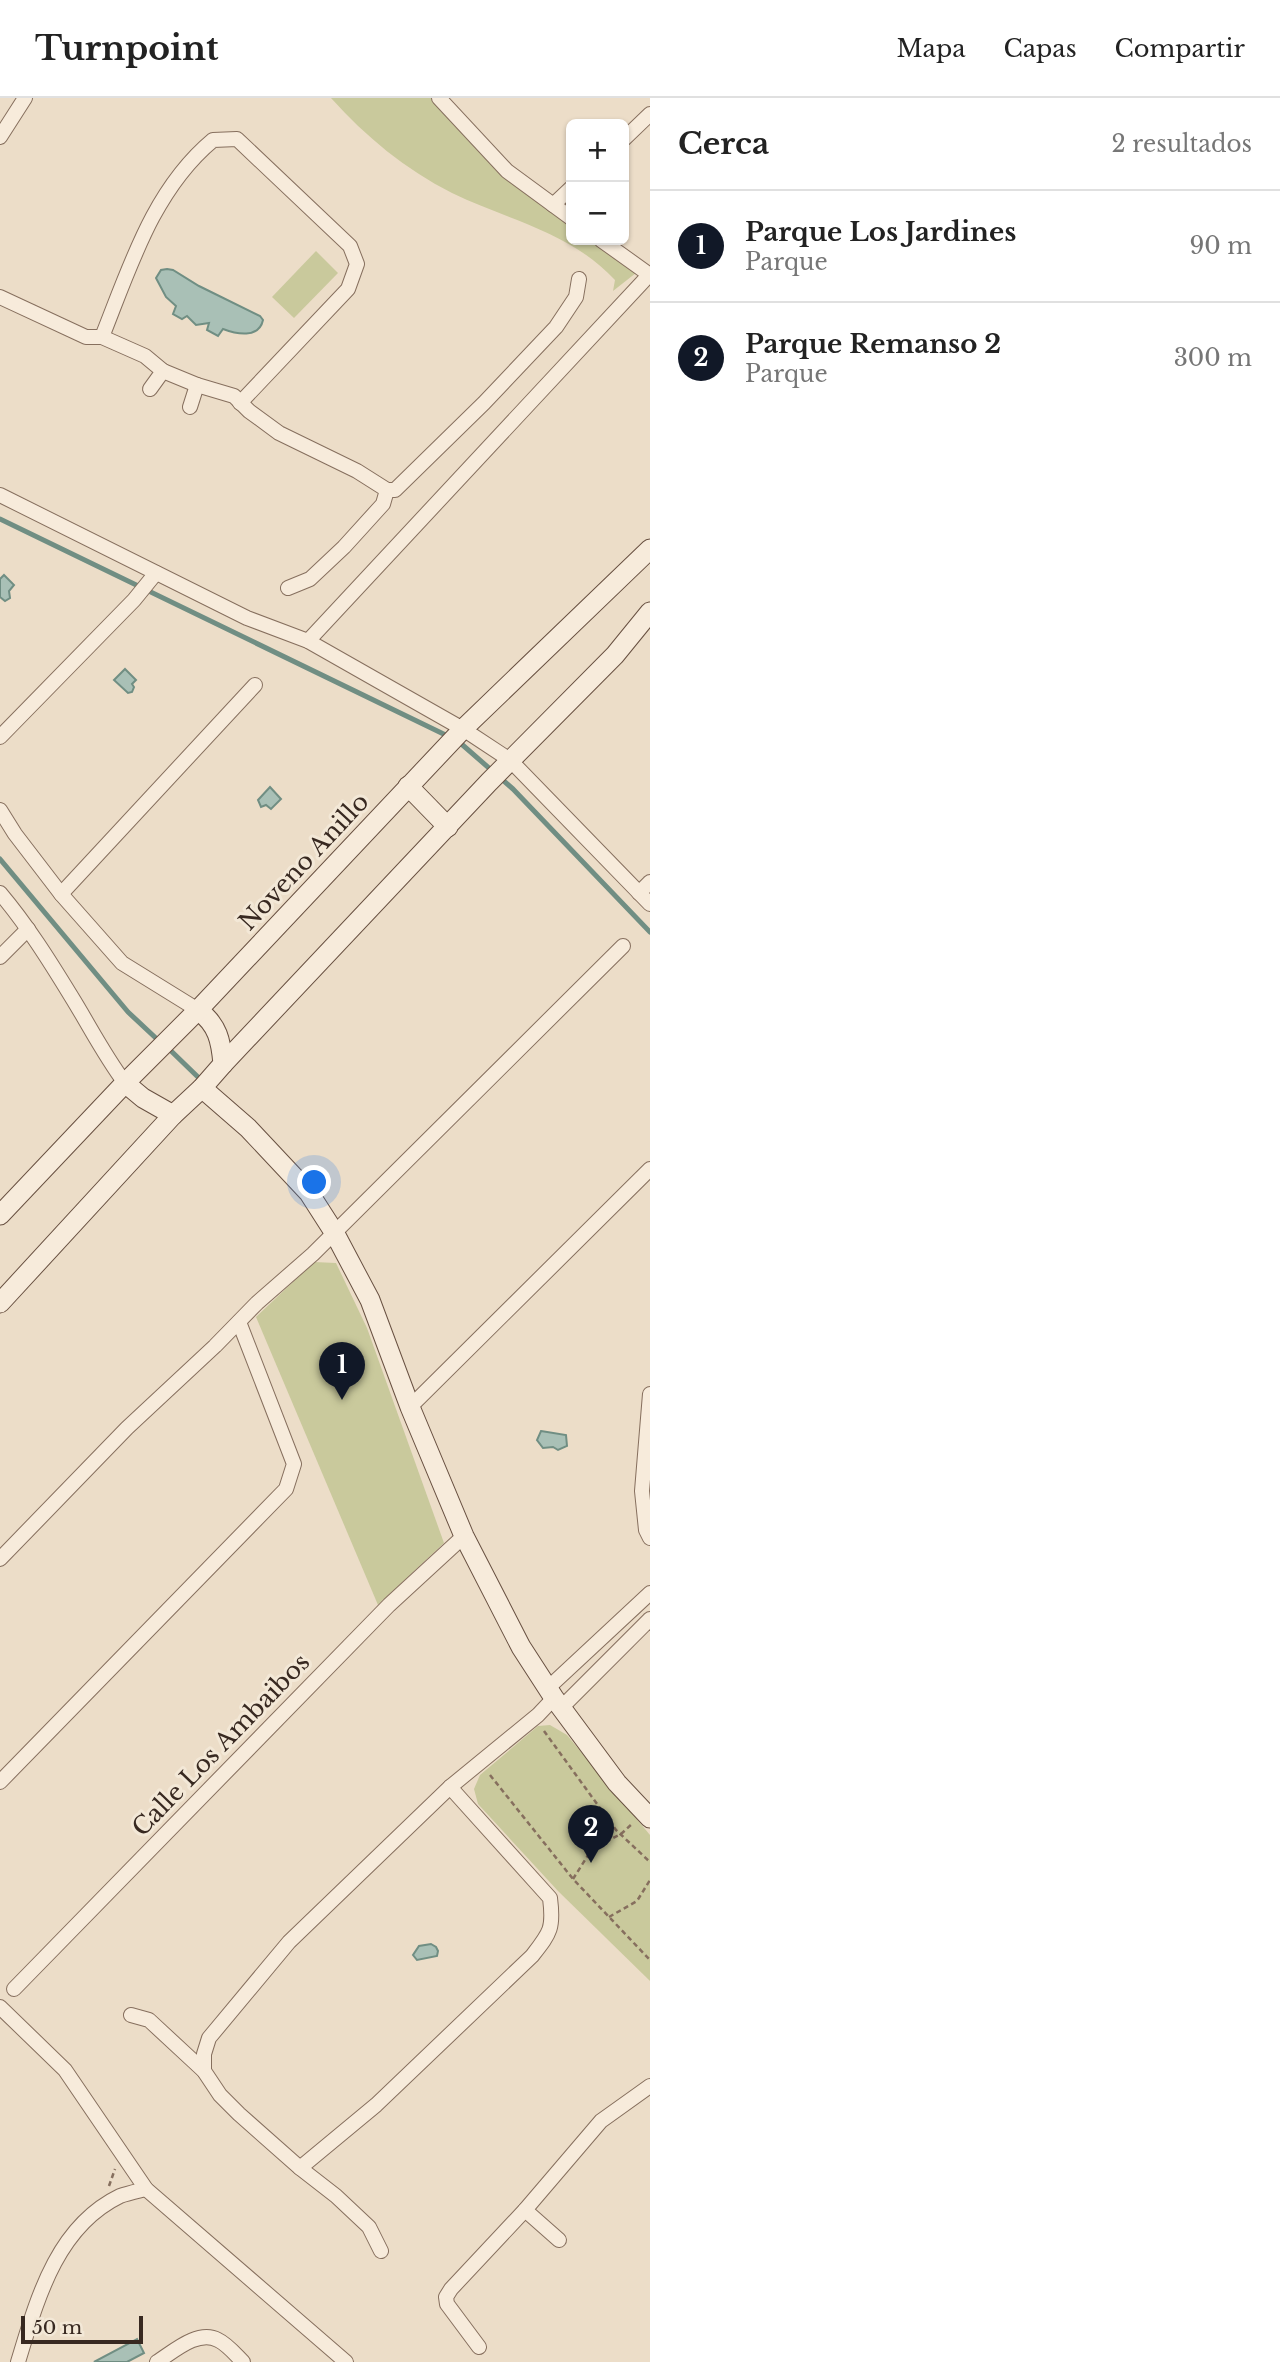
<!DOCTYPE html>
<html lang="es">
<head>
<meta charset="utf-8">
<style>
  body { margin:0; font-family:"Libre Baskerville",serif; background:#f6f6f6; color:#222 }
  .controls { position:absolute; right:21px; top:21px; display:grid; overflow:hidden; border-radius:10px; box-shadow:0 2px 5px #0004 }
  .controls button { width:63px; height:63px; display:grid; place-items:center; padding:0; border:0; border-bottom:2px solid #e0e0e0; background:#fff; color:#222; font:35px sans-serif }
  .scale { position:absolute; left:21px; bottom:18px; width:122px; box-sizing:border-box; padding-left:7px; border:4px solid #382921; border-top:0; font-size:19px; line-height:24px; white-space:nowrap; color:#382921; -webkit-text-stroke:5px #f3e8d7; paint-order:stroke }
  .you { position:absolute; left:315px; top:1085px; width:24px; height:24px; margin:-18px; border:5px solid #fff; border-radius:50%; background:#1a73e8; box-shadow:0 0 0 10px #1a73e833 }
  .badge { display:grid; place-items:center; width:46px; height:46px; border-radius:50%; background:#111827; color:#fff; font-size:23px; font-weight:700 }
  .pin { position:absolute; translate:-50% -58px; filter:drop-shadow(0 2px 4px #0008) }
  .pin::after { content:''; position:absolute; top:37px; width:24px; height:21px; background:inherit; clip-path:polygon(0 0,100% 0,50% 100%) }
  .list { margin:0; padding:0; list-style:none }
  h2 { display:flex; justify-content:space-between; align-items:center; height:91px; margin:0; padding:0 28px; font-size:30px }
  h2 small { font-size:23px; font-weight:400; color:#767676 }
  .list li { display:grid; grid-template-columns:46px 1fr auto; gap:21px; align-items:center; box-sizing:border-box; height:112px; padding:0 28px; border-top:2px solid #e0e0e0 }
  .list b { display:block; font-size:26px; white-space:nowrap }
  .list p { margin:0; font-size:23px; white-space:nowrap; color:#767676 }
  .list em { font-size:23px; font-style:normal; color:#767676 }
  .map { position:relative; flex:none; width:650px; height:2264px; overflow:hidden }
  header { display:flex; align-items:center; gap:42px; box-sizing:border-box; height:98px; padding:0 35px; background:#fff; border-bottom:2px solid #e0e0e0 }
  header strong { font-size:33px }
  nav { display:flex; gap:38px; margin-inline-start:auto; font-size:24px }
  main { display:flex }
  aside { flex:1; background:#fff }
  .map>svg:first-child { display:block }
</style>
</head>
<body>
<header>
<strong>Turnpoint</strong>
<nav><a>Mapa</a><a>Capas</a><a>Compartir</a></nav>
</header>
<main>
<div class="map">
<svg width="650" height="2264" viewBox="0 0 650 2264">
  <rect width="100%" height="100%" fill="#ecddc8"/>
  <g fill="#c9c99c">
    <path d="M331,0H439L507,73L571,120V142H601L641,171L613,193L615,182C569,133 510,123 452,95C405,71 366,39 331,0Z"/>
    <path d="M316,153L338,175L294,220L272,199Z"/>
    <path d="M314,1164L336,1165L367,1230L444,1445L378,1507L256,1219Z"/>
    <path d="M550,1627L567,1637L650,1737V1883L558,1793L478,1706L474,1691L480,1677L538,1628Z"/>
  </g>
  <g fill="#a9c0b6" stroke="#708e83" stroke-width="2">
    <path d="M167,171L173,172L199,188L260,218L263,222C259,241 236,236 223,231L218,238L207,232L209,225L196,227L187,218L182,221L173,216L176,208L166,199L156,180L161,172Z"/>
    <path d="M4,477L14,487L9,493L10,500L5,503L0,499V481Z"/>
    <path d="M125,571L136,582L132,586L134,589L132,594L128,595L114,582Z"/>
    <path d="M270,689L281,701L271,711L266,707L261,709L258,702Z"/>
    <path d="M541,1333L566,1337L567,1348L558,1352L553,1349L543,1350L537,1342Z"/>
    <path d="M431,1846L436,1849L438,1853L437,1858L417,1862L413,1857L419,1848Z"/>
    <path d="M137,2241L144,2255L127,2264H94Z"/>
  </g>
  <g fill="none" stroke-linecap="round" stroke-linejoin="round">
    <g stroke="#708e83" stroke-width="5">
      <path d="M0,421L458,643L513,691L650,834"/>
      <path d="M0,761L128,914L159,943"/>
      <path d="M167,949L200,981"/>
    </g>
    <g stroke="#866f5e" stroke-width="16">
      <g id="street">
        <path d="M439,0L507,73L571,120"/>
        <path d="M0,39L25,0"/>
        <path d="M624,41L650,16"/>
        <path d="M553,107L571,90"/>
        <path d="M601,142L650,177"/>
        <path d="M0,199L86,239H102C130,169 153,92 213,42L237,41L350,148L357,166L348,191L240,305"/>
        <path d="M102,239L145,258L163,273L150,291"/>
        <path d="M163,273L197,287"/>
        <path d="M190,309L197,287L234,298L249,313L279,335L357,373L387,392L383,406L344,449L310,481L288,490"/>
        <path d="M387,392H395L484,305L556,229L576,199L579,181"/>
        <path d="M0,397L247,520L308,543L463,631L510,662L650,806"/>
        <path d="M308,543L650,176"/>
        <path d="M0,639L134,502L156,475"/>
        <path d="M0,712L15,736L61,796L122,865L198,912"/>
        <path d="M0,795C27,827 49,862 71,898C89,927 104,957 125,985"/>
        <path d="M639,795L650,784"/>
        <path d="M61,796L255,587"/>
        <path d="M0,859L28,831"/>
        <path d="M650,1296L642,1393L646,1432L650,1440"/>
        <path d="M410,1309L650,1071"/>
        <path d="M0,1461L127,1330L215,1248L257,1205L313,1156L623,848"/>
        <path d="M548,1590L650,1495"/>
        <path d="M562,1609L650,1521"/>
        <path d="M0,1684L286,1391L294,1366L239,1224"/>
        <path d="M14,1891L389,1507L464,1438"/>
        <path d="M0,1909L65,1972L146,2091L346,2264"/>
        <path d="M131,1917L149,1922L204,1973L220,1997L239,2016L300,2070L336,2098L369,2129L381,2153"/>
        <path d="M204,1973V1956L209,1940L289,1844L450,1689L538,1617L554,1600"/>
        <path d="M300,2070L376,2007L532,1858C550,1835 554,1831 550,1800L450,1689"/>
        <path d="M525,2112L559,2142"/>
        <path d="M479,2249L447,2206L446,2199L451,2191L525,2112L601,2023L650,1988"/>
        <path d="M18,2264C37,2202 56,2129 120,2098C128,2095 138,2093 146,2091"/>
        <path d="M157,2264C173,2254 198,2231 218,2242C227,2246 236,2257 243,2264"/>
      </g>
    </g>
    <g stroke="#685041" stroke-width="21">
      <g id="secondary">
        <path d="M408,688L448,729"/>
        <path d="M223,966L489,684L615,557L650,514"/>
        <path d="M125,985L143,1000L173,1017L202,990L223,966C221,943 218,927 198,912"/>
        <path d="M202,990L248,1030L309,1095L334,1134L370,1202L410,1309L464,1438L521,1549L554,1600L617,1685L650,1720"/>
        <path d="M0,1117L125,985L198,912L463,631L650,451"/>
        <path d="M0,1205L173,1017"/>
      </g>
    </g>
    <g stroke="#866f5e" stroke-width="2.5" stroke-dasharray="5 3.5" stroke-linecap="butt">
      <path d="M544,1633L616,1732L650,1764"/>
      <path d="M490,1677L573,1781L650,1862"/>
      <path d="M573,1781L592,1751L621,1736L633,1725"/>
      <path d="M609,1819L637,1803L650,1782"/>
      <path d="M109,2088L115,2071"/>
    </g>
    <use href="#street" stroke="#f7ebdb" stroke-width="14"/>
    <use href="#secondary" stroke="#f7ebdb" stroke-width="19"/>
  </g>
  <g text-anchor="middle" stroke-width="6" stroke-linejoin="round" paint-order="stroke">
    <g font-size="24" fill="#382921" stroke="#f3e8d7">
      <text transform="translate(304 764) rotate(-47)" y="8">Noveno Anillo</text>
      <text transform="translate(221 1647) rotate(-46)" y="8">Calle Los Ambaibos</text>
    </g>
  </g>
</svg>
<div class="controls">
<button>+</button>
<button>−</button>
</div>
<div class="scale">50 m</div>
<div class="you"></div>
<div class="pin badge" style="left:342px;top:1302px">1</div>
<div class="pin badge" style="left:591px;top:1765px">2</div>
</div>
<aside>
<h2>Cerca<small>2 resultados</small></h2>
<ul class="list">
<li><span class="badge">1</span><div><b>Parque Los Jardines</b><p>Parque</p></div><em>90 m</em></li>
<li><span class="badge">2</span><div><b>Parque Remanso 2</b><p>Parque</p></div><em>300 m</em></li>
</ul>
</aside>
</main>
</body>
</html>
